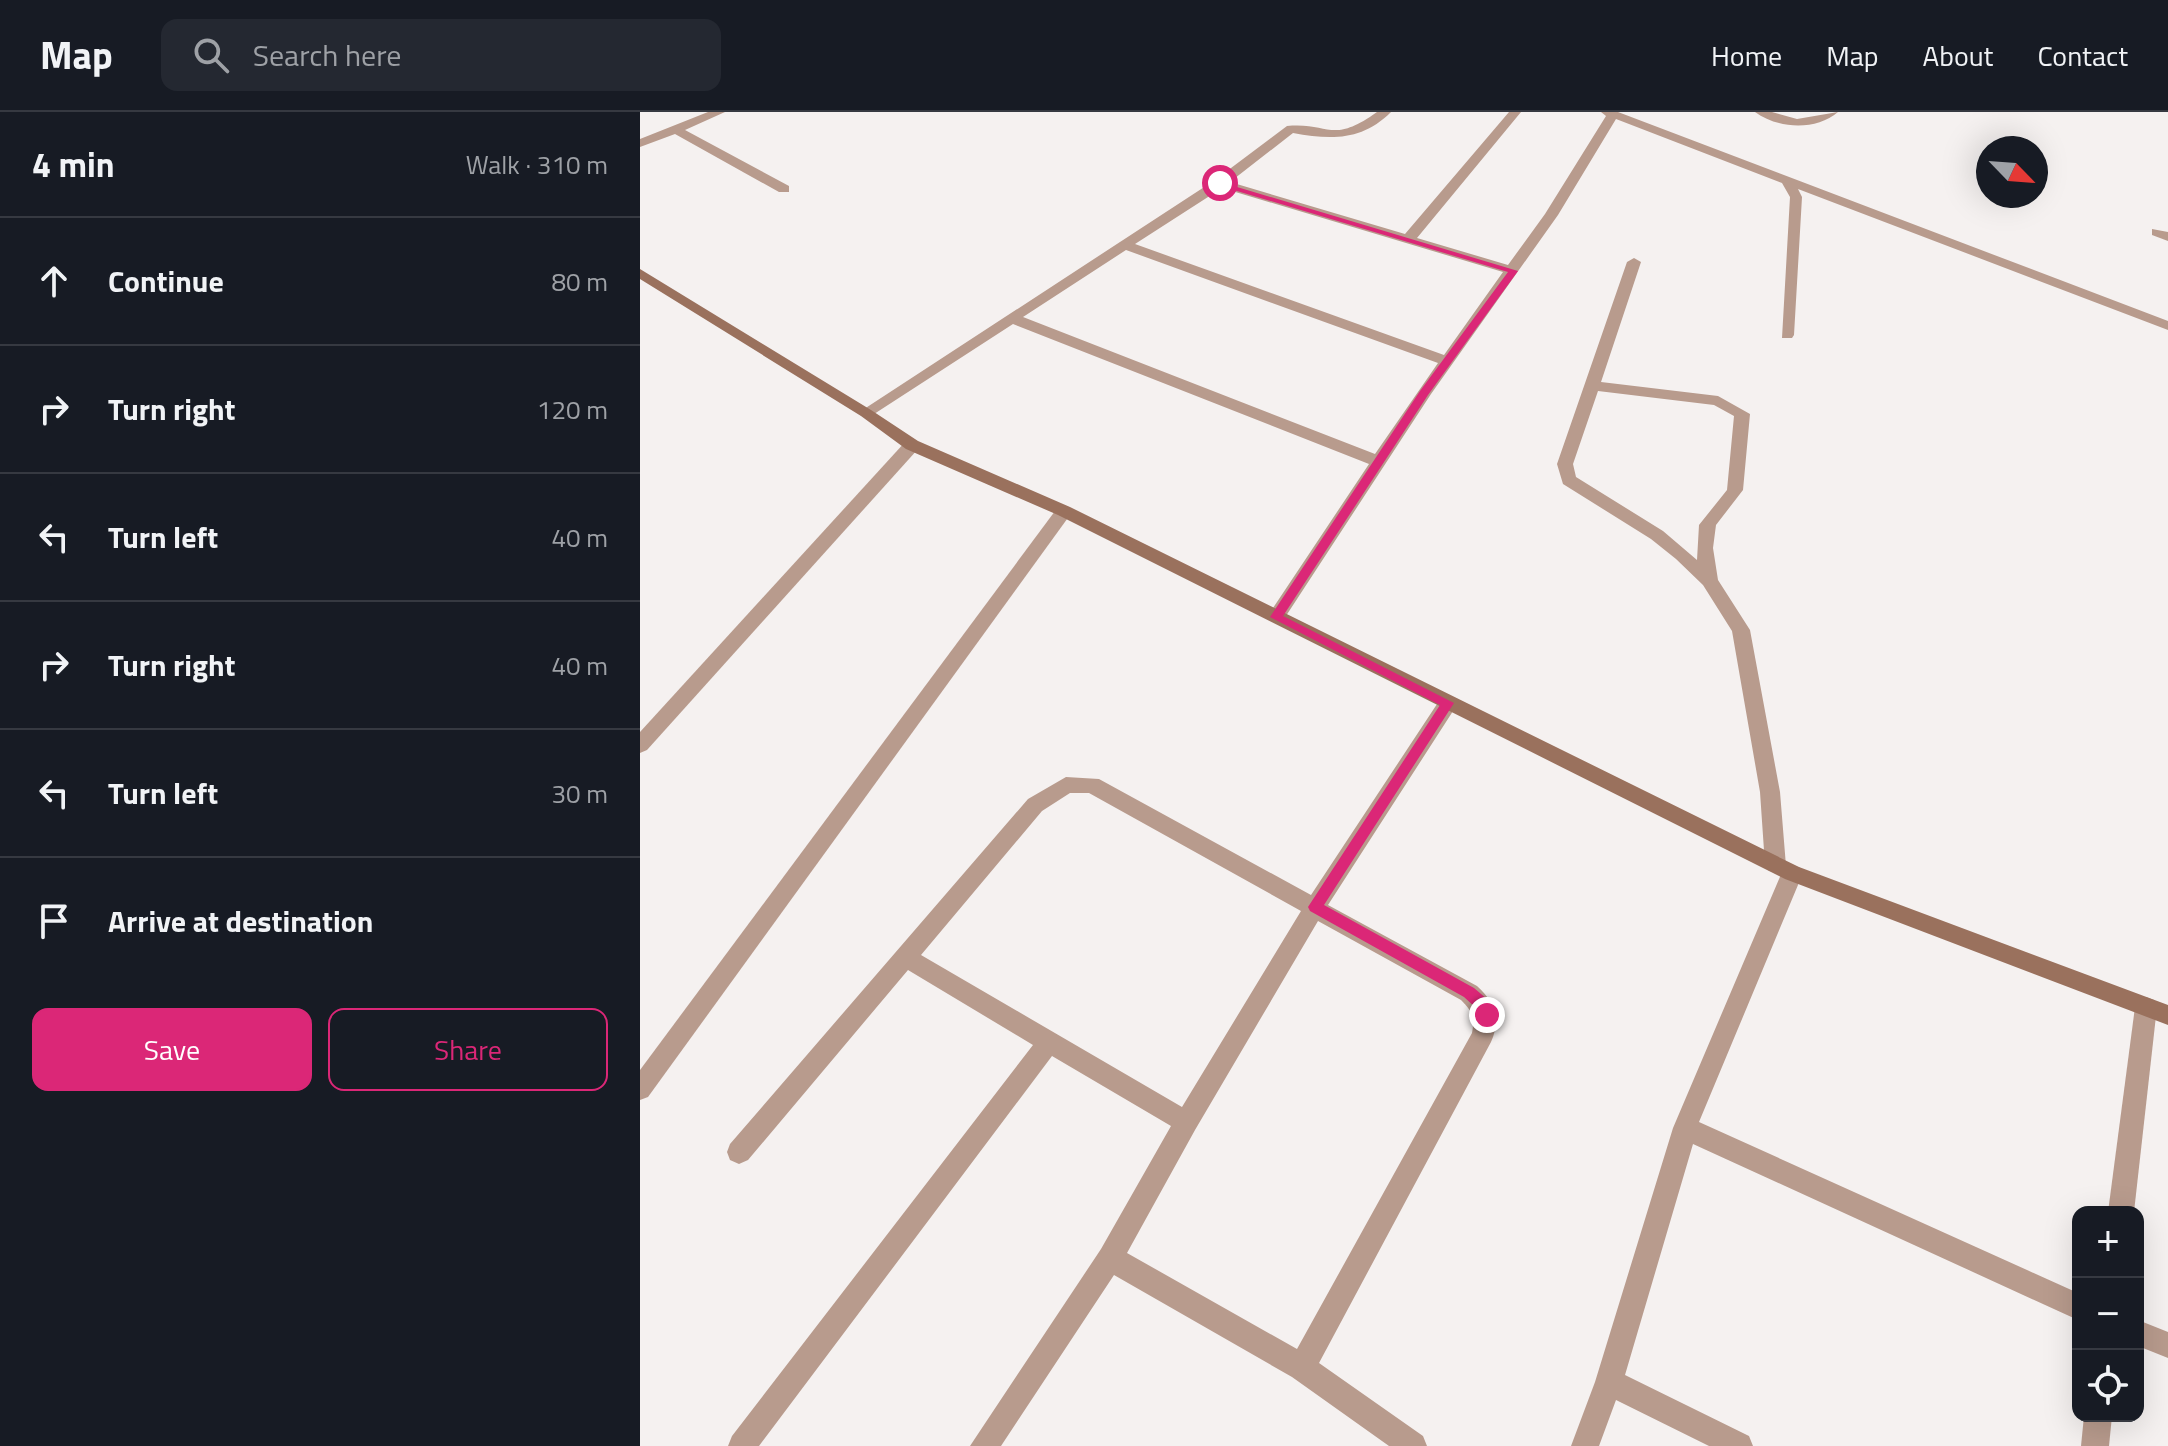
<!DOCTYPE html>
<html lang="en">
<head>
<meta charset="utf-8">
<style>
  body { margin:0; font-family:"Titillium Web",sans-serif; background:#242831; color:#f1f3f6 }
  .controls { position:absolute; right:24px; bottom:24px; display:grid; overflow:hidden; border-radius:16px; box-shadow:0 8px 32px #0002 }
  .controls button { width:72px; height:72px; display:grid; place-items:center; padding:0; border:0; border-bottom:2px solid #363941; background:#171b24; color:#f1f3f6; font:40px sans-serif }
  .compass { position:absolute; left:1336px; top:24px; width:72px; height:72px; border-radius:50%; background:#171b24; box-shadow:0 8px 32px #0002; rotate:115deg }
  .stop { position:absolute; width:24px; height:24px; margin:-18px; border:6px solid #db2777; border-radius:50%; background:#fff }
  .stop.end { background:#db2777; border-color:#fff; box-shadow:0 2px 8px #0008 }
  .list { margin:0; padding:0; list-style:none }
  h2 { display:flex; justify-content:space-between; align-items:center; height:104px; margin:0; padding:0 32px; font-size:34px }
  h2 small { font-size:26px; font-weight:400; color:#9ea1a6 }
  .list li { display:grid; grid-template-columns:52px 1fr auto; gap:24px; align-items:center; box-sizing:border-box; height:128px; padding:0 32px; border-top:2px solid #363941 }
  .list b { display:block; font-size:30px; white-space:nowrap }
  .list em { font-size:26px; font-style:normal; color:#9ea1a6 }
  .actions { display:flex; gap:16px; padding:24px 32px }
  .actions a { flex:1; padding:18px 0; border:2px solid #db2777; border-radius:16px; text-align:center; font-size:28px; color:#db2777 }
  .actions .main { background:#db2777; color:#fff }
  .icon { flex:none; width:44px; height:44px; fill:none; stroke:currentColor; stroke-width:2; stroke-linecap:round; stroke-linejoin:round }
  .map { position:relative; flex:none; width:1528px; height:1334px; overflow:hidden }
  header { display:flex; align-items:center; gap:48px; box-sizing:border-box; height:112px; padding:0 40px; background:#171b24; border-bottom:2px solid #363941 }
  header strong { font-size:38px }
  nav { display:flex; gap:44px; margin-inline-start:auto; font-size:28px }
  .search { width:560px; height:72px; background:#242831; display:flex; align-items:center; gap:20px; box-sizing:border-box; padding:0 28px; border-radius:16px; color:#9ea1a6; font-size:30px }
  main { display:flex }
  aside { flex:1; background:#171b24 }
  .map>svg:first-child { display:block }
</style>
</head>
<body>
<header>
<strong>Map</strong>
<div class="search"><svg class="icon" aria-label="search" viewBox="0 0 24 24"><circle cx="10" cy="10" r="6"/><path d="M15 15l6 6"/></svg>Search here</div>
<nav><a>Home</a><a>Map</a><a>About</a><a>Contact</a></nav>
</header>
<main>
<aside>
<h2>4 min<small>Walk · 310 m</small></h2>
<ul class="list">
<li><svg class="icon" aria-label="ahead" viewBox="0 0 24 24"><path d="M12 20V5M6 11l6-6 6 6"/></svg><div><b>Continue</b></div><em>80 m</em></li>
<li><svg class="icon" aria-label="right" viewBox="0 0 24 24"><path d="M7 20v-9h11M14 6l5 5-5 5"/></svg><div><b>Turn right</b></div><em>120 m</em></li>
<li><svg class="icon" aria-label="left" viewBox="0 0 24 24"><path d="M17 20v-9H6M10 6l-5 5 5 5"/></svg><div><b>Turn left</b></div><em>40 m</em></li>
<li><svg class="icon" aria-label="right" viewBox="0 0 24 24"><path d="M7 20v-9h11M14 6l5 5-5 5"/></svg><div><b>Turn right</b></div><em>40 m</em></li>
<li><svg class="icon" aria-label="left" viewBox="0 0 24 24"><path d="M17 20v-9H6M10 6l-5 5 5 5"/></svg><div><b>Turn left</b></div><em>30 m</em></li>
<li><svg class="icon" aria-label="arrive" viewBox="0 0 24 24"><path d="M6 21V4h12l-3 4 3 4H6"/></svg><div><b>Arrive at destination</b></div></li>
</ul>
<div class="actions"><a class="main">Save</a><a>Share</a></div>
</aside>
<div class="map">
<svg width="1528" height="1334" viewBox="0 0 1528 1334">
  <rect width="100%" height="100%" fill="#f5f1f0"/>
  <g fill="none" stroke-linecap="round" stroke-linejoin="round">
    <g fill="#b89b8d" fill-rule="evenodd">
      <path d="M68,0H85L45,18L149,74V80H139L35,22L0,35V27Z"/>
      <path d="M737,0H751C722,29 691,28 653,21L590,70L765,122L869,0H881L777,126L868,153L905,102L966,4L961,0H978L1528,209V218L1158,77L1162,85L1154,223L1152,226H1142L1150,85L1142,71L976,7L918,103L791,282L642,510L636,511L627,505L729,352L373,212L231,304L226,306L218,301L575,68L647,14C690,10 691,33 737,0ZM582,76L863,160L804,243L495,132ZM486,138L798,251L735,342L383,205Z"/>
      <path d="M1115,0H1132L1157,7L1198,0C1176,19 1138,17 1115,0Z"/>
      <path d="M1512,117L1528,120V129L1512,123Z"/>
      <path d="M994,146L1001,150L961,270L1078,284L1110,302L1103,378L1076,413L1073,436L1078,468L1110,518L1140,680L1146,754L1159,755L1163,761L1059,1010L1438,1181V1208L1053,1032L985,1263L1109,1324L1113,1334H1069L976,1288L959,1334H931L955,1270L1033,1016L1142,760L1129,759L1125,753L1120,680L1092,519L1063,473L1036,447L1011,427L923,372L917,352L987,150ZM958,279L1074,293L1094,304L1087,378L1059,413L1057,448L1023,419L936,365L933,352Z"/>
      <path d="M272,328L280,333L278,337L7,638L0,641V620L266,329Z"/>
      <path d="M424,393L432,399L430,403L8,985L0,988V958L418,395Z"/>
      <path d="M808,584L818,591L815,596L688,793L837,874C855,890 861,908 851,930L679,1251L783,1324L787,1334H749L652,1265L474,1163L361,1334H330L461,1137L531,1014L412,944L119,1334H88L92,1324L393,933L268,858L108,1048L99,1052L90,1048L87,1040L90,1032L388,687L426,665L459,667L671,783L801,586ZM430,681H449L661,799L542,995L281,843L402,699ZM678,809L821,888C832,899 835,905 832,921L657,1237L487,1141L555,1018Z"/>
      <path d="M1506,885L1514,888L1517,895L1494,1100H1468L1495,895L1498,888Z"/>
      <path d="M1498,1208L1528,1220V1246L1498,1234Z"/>
      <path d="M1444,1304H1472L1469,1334H1441Z"/>
    </g>
    <path fill="#9a715d" fill-rule="evenodd" d="M0,157L231,298L278,329L430,395L1159,755L1528,893V913L1145,767L418,403L266,337L221,304L0,167Z"/>
  </g>
  <path fill="#db2777" d="M577,69L878,159L788,283L643,504L814,591L684,793L834,876L847,887L855,903L847,910L842,908L836,896L824,885L670,799L668,795L800,593L630,505L780,279L868,160L577,73Z"/>
</svg>
<div class="controls">
<button>+</button>
<button>−</button>
<button><svg class="icon" aria-label="locate" viewBox="0 0 24 24"><circle cx="12" cy="12" r="6"/><path d="M12 2v4M12 18v4M2 12h4M18 12h4"/></svg></button>
</div>
<svg class="compass" viewBox="-18 -18 36 36"><path d="M0-13l5 13h-10z" fill="#e53935"/><path d="M0 13l5-13h-10z" fill="#9ea1a6"/></svg>
<div class="stop" style="left:580px;top:71px"></div>
<div class="stop end" style="left:847px;top:903px"></div>
</div>
</main>
</body>
</html>
